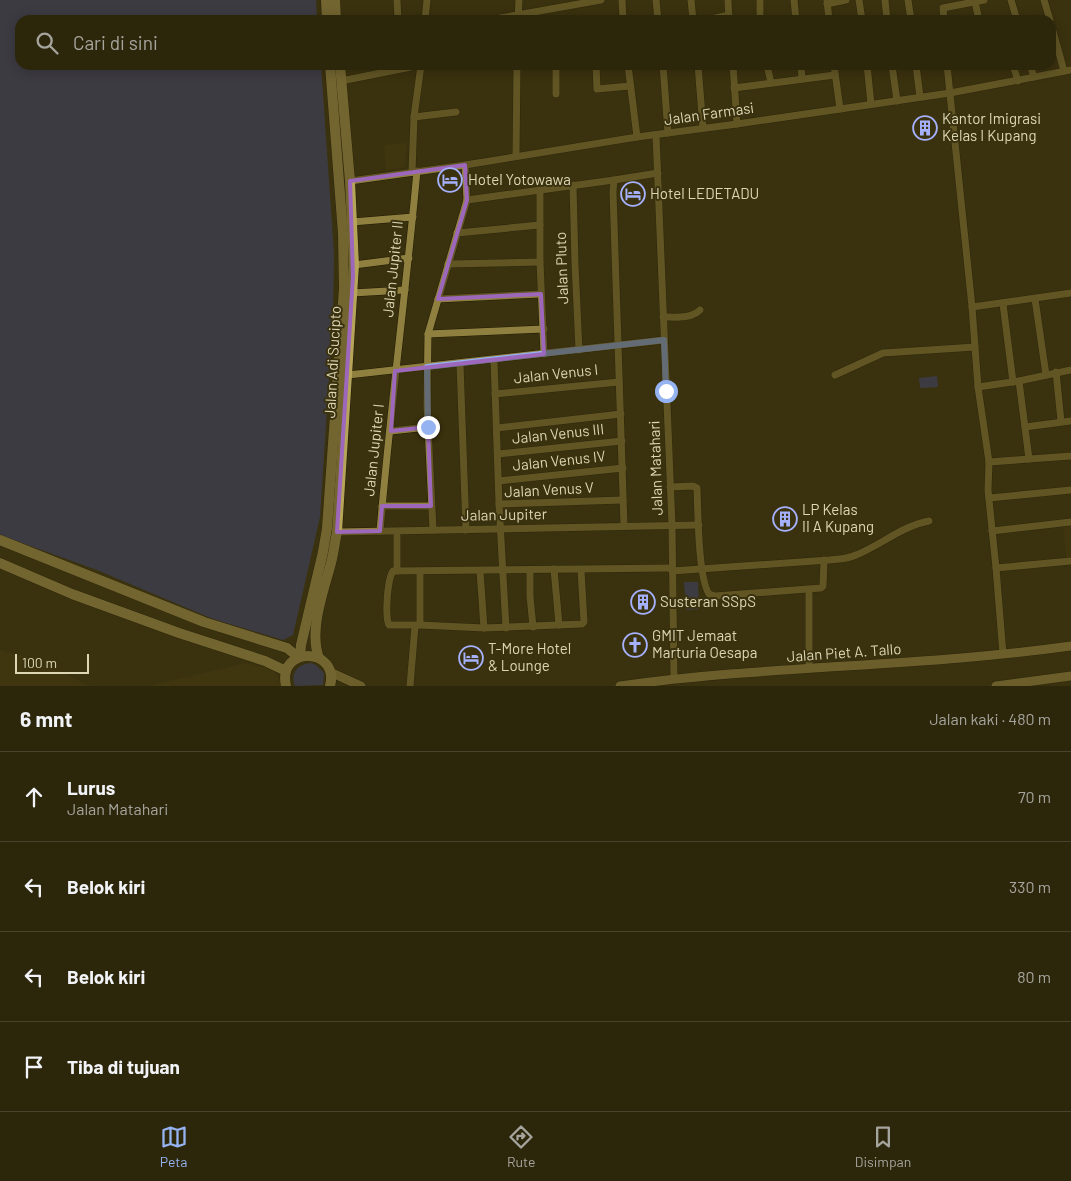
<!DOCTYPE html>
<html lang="id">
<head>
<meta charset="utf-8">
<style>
  body { margin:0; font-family:Barlow,sans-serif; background:#383219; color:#f1f3f6 }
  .scale { position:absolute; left:15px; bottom:12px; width:74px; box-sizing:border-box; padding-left:5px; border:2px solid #ddd6b5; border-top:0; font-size:14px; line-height:18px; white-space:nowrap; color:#ddd6b5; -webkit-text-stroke:4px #3a320f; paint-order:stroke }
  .stop { position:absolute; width:15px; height:15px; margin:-11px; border:4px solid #95b2f1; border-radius:50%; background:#fff }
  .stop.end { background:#95b2f1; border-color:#fff; box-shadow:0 1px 5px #0008 }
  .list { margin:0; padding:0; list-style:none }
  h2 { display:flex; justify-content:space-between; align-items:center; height:65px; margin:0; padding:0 20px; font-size:21px }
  h2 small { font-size:16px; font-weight:400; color:#a6a59d }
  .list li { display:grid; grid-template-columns:32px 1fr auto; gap:15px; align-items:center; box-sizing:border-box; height:90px; padding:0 20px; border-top:1px solid #48432c }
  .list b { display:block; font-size:19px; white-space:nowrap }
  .list p { margin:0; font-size:16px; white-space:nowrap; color:#a6a59d }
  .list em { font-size:16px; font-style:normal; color:#a6a59d }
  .icon { flex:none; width:28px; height:28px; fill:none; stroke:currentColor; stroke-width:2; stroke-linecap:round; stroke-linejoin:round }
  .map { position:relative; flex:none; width:1071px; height:686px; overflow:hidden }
  .search { position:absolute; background:#2c260b; box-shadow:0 2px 12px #0003; left:15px; right:15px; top:15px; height:55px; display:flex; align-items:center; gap:12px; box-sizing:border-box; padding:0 18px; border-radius:15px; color:#a6a59d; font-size:19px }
  .sheet { height:425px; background:#2c260b }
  nav { display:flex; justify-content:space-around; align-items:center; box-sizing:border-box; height:70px; border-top:1px solid #48432c; background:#2c260b; font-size:14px; color:#a6a59d }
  nav a { display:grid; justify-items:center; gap:2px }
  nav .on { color:#95b2f1 }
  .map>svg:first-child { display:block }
</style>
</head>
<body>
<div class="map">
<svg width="1071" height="686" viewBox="0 0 1071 686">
  <rect width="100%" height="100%" fill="#3a320f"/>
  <g fill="#453c13">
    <path d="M407,143L405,167L386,170L384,145Z"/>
    <path d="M1071,522V558H1066L1063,523Z"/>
    <path d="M0,650L44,662L85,684L94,686H0Z"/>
    <path d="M246,663L273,669L279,678L283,686H149Z"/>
  </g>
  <g fill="#404881">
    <path d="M0,0H316L317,20H20V65H321L334,254L333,316L320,517L293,635L283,640L213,619L97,570L0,535Z"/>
    <path d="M937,376L938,387L920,388L919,378Z"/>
    <path d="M684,582H698L699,609L686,610Z"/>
    <path d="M311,663L316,665L324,673L323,685L295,686C290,673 298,664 311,663Z"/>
  </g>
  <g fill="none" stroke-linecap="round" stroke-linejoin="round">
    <g stroke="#1e1a05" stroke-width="8">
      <g id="minor">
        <path d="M397,0L398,20"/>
        <path d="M622,0L623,20"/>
        <path d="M656,0L658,20"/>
        <path d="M691,0L693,20"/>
        <path d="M728,0L729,20"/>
        <path d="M760,0V20"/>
        <path d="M794,0L796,20"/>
        <path d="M827,0L829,20"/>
        <path d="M859,0L862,20"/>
        <path d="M885,0L887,20"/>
        <path d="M908,0L911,20"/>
        <path d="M1011,0L1017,20"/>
        <path d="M1044,0L1050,20"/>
        <path d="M975,2L979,20"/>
        <path d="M827,4L846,0"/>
        <path d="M425,20L427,0"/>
        <path d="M489,20L601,0"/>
        <path d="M518,20L519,0"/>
        <path d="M706,20L729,15"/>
        <path d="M944,20L943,8L984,0"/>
        <path d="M1051,24L1064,71"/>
        <path d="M596,65L597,89L630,86"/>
        <path d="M628,65L637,137"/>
        <path d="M663,65L668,133"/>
        <path d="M698,65L703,128"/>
        <path d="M733,65L737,124"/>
        <path d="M767,65L771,83"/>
        <path d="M801,65L802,79"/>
        <path d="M834,65L840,109"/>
        <path d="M867,65L871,104"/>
        <path d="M892,65L897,101"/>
        <path d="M916,65L920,97"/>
        <path d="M947,65L972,307L978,387L989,462L988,490L996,568L1003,654"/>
        <path d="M1013,65L1018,81"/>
        <path d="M1030,65L1034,77"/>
        <path d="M341,81L421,65"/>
        <path d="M734,88L835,75"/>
        <path d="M556,94V65"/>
        <path d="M414,117L456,112"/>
        <path d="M656,135L672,525L674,679"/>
        <path d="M516,156L517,65"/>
        <path d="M465,165L467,200"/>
        <path d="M412,172L414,117L421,65"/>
        <path d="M350,181L465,165L637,137L737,124L950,93L1071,70"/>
        <path d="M573,185L575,264L579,350"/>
        <path d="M540,190V262L544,354"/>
        <path d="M352,222L413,217"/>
        <path d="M457,233L540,225"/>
        <path d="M448,264L540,262"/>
        <path d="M354,265L409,258"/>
        <path d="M352,293L405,290"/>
        <path d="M438,299L541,294"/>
        <path d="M1035,299L1046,375"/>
        <path d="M1003,304L1013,382"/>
        <path d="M972,307L1071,293"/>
        <path d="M663,317C675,317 691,319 700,310"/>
        <path d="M428,334L544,329"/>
        <path d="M494,360L499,504"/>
        <path d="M460,364L466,530"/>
        <path d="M1056,372L1061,421"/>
        <path d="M348,375L664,340"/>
        <path d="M835,375L883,353L975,347"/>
        <path d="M1019,381L1029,459"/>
        <path d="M978,387L1019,381L1071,370"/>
        <path d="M495,394L619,382"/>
        <path d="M1025,427L1071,421"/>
        <path d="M497,428L621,414"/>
        <path d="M391,431L428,427"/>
        <path d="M498,454L622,441"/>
        <path d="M989,462L1071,456"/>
        <path d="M499,481L623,468"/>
        <path d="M670,487L693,486L697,488C698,511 698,577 709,594L715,596L821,588L823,586L824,560"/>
        <path d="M989,498L1071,490"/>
        <path d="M382,506H431"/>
        <path d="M624,526L613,192L614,180L658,173"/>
        <path d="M433,530L427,406L428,334L467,200L614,180"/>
        <path d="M380,531C390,411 406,291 417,171"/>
        <path d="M992,531L1071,522"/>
        <path d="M337,532L699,525"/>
        <path d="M397,536V571"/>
        <path d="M996,568L1071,561"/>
        <path d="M554,569L559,625"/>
        <path d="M530,570V596L533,627"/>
        <path d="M420,571V625H389C385,617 387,580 393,571L672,568"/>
        <path d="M480,571L484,628"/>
        <path d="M672,571L829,560C838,559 848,559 856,555C881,545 902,526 929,521"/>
        <path d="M420,625L484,628L582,624L584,622L581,570"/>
        <path d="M506,628L499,504L623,500"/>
        <path d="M809,669V590"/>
        <path d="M410,686L415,626"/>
      </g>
    </g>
    <g stroke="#1e1a05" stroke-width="10">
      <g id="major">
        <path d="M330,672L361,686"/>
        <path d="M620,686C769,665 921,667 1071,646"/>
        <path d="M996,686L1071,676"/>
      </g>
    </g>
    <g stroke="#1e1a05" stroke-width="11">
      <g id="highway">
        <path d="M326,0L327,20"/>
        <path d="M335,0L336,20"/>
        <path d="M0,540L204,622L287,648L298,657"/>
        <path d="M0,563L72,594L179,633L265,661L286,671"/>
        <path d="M300,657L301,645L323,552L327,528L344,288L343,233L330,65"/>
        <path d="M319,658C308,629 325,588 332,559C334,550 335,541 337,532L354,265L350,181L340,65"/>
        <path d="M286,686C277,645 340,647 330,686"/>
      </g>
    </g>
    <use href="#minor" stroke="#90803f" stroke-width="7"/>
    <use href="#major" stroke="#a7964f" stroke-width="9"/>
    <use href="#highway" stroke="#b6a459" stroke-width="10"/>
  </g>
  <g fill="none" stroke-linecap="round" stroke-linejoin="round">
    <path stroke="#95b2f1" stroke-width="6" d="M428,427L427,367L664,340L666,391"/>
  </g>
  <path d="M0 0H1071V686H0ZM465,165L467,200L438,299L541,294L544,354L395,371L391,431L428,427L431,506H382L380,531L337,532L353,276L350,181Z" fill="#3a320f" fill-opacity=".55" fill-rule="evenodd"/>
  <path fill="none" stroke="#9d68bc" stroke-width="4" stroke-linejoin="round" d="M465,165L467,200L438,299L541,294L544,354L395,371L391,431L428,427L431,506H382L380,531L337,532L353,276L350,181Z"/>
  <defs>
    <g id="building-ring" transform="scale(1.25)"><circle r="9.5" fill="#3a320f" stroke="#a5b1fc" stroke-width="1.5"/><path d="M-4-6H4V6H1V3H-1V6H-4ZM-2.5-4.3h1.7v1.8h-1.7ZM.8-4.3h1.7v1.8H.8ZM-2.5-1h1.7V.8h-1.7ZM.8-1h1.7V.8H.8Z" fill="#a5b1fc"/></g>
    <g id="hotel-ring" transform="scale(1.25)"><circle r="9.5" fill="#3a320f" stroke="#a5b1fc" stroke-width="1.5"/><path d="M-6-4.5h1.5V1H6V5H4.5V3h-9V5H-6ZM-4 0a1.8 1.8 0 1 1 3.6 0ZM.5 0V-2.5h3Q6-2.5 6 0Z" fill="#a5b1fc"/></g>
    <g id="church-ring" transform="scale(1.25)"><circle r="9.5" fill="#3a320f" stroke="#a5b1fc" stroke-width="1.5"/><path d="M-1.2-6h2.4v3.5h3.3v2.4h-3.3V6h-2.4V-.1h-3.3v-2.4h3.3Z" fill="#a5b1fc"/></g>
  </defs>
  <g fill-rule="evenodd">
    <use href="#building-ring" x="925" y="128"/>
    <use href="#hotel-ring" x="450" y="180"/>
    <use href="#hotel-ring" x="633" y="194"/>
    <use href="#building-ring" x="785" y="519"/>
    <use href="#building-ring" x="643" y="602"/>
    <use href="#church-ring" x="635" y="645"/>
    <use href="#hotel-ring" x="471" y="658"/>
  </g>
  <g text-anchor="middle" stroke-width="4" stroke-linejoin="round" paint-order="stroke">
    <g font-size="15" fill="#ddd6b5" stroke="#3a320f">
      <text transform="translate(709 114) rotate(-8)" y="5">Jalan Farmasi</text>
      <text transform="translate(562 268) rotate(-92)" y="5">Jalan Pluto</text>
      <text transform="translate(393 269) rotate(-84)" y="5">Jalan Jupiter II</text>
      <text transform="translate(333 362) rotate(-87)" y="5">Jalan Adi Sucipto</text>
      <text transform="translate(556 374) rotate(-6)" y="5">Jalan Venus I</text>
      <text transform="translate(558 434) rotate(-6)" y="5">Jalan Venus III</text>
      <text transform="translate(374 450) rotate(-84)" y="5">Jalan Jupiter I</text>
      <text transform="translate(559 461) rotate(-6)" y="5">Jalan Venus IV</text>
      <text transform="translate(656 468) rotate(-92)" y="5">Jalan Matahari</text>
      <text transform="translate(549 490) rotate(-3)" y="5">Jalan Venus V</text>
      <text transform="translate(504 515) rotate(-1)" y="5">Jalan Jupiter</text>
      <text transform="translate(844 653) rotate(-4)" y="5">Jalan Piet A. Tallo</text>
    </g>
    <g font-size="15" fill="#ddd6b5" stroke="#3a320f" text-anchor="start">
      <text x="942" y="124">Kantor Imigrasi<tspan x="942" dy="17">Kelas I Kupang</tspan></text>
      <text x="468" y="185">Hotel Yotowawa</text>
      <text x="650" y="199">Hotel LEDETADU</text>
      <text x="802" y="515">LP Kelas<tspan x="802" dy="17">II A Kupang</tspan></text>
      <text x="660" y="607">Susteran SSpS</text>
      <text x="652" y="641">GMIT Jemaat<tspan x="652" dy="17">Marturia Oesapa</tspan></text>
      <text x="488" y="654">T-More Hotel<tspan x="488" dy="17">&amp; Lounge</tspan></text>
    </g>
  </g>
</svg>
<div class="scale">100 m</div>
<div class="stop" style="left:666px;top:391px"></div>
<div class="stop end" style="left:428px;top:427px"></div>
<div class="search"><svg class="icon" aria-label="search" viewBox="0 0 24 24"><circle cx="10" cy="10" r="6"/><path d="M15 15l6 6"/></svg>Cari di sini</div>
</div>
<section class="sheet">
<h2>6 mnt<small>Jalan kaki · 480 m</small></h2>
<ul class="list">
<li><svg class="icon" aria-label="ahead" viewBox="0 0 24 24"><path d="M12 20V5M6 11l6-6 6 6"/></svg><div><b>Lurus</b><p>Jalan Matahari</p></div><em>70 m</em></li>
<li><svg class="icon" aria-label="left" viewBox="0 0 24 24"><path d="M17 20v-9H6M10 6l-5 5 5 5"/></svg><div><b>Belok kiri</b></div><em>330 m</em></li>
<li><svg class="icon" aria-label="left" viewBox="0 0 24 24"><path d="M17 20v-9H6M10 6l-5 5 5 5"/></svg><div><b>Belok kiri</b></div><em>80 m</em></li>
<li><svg class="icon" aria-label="arrive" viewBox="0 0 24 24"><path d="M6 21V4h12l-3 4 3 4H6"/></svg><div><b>Tiba di tujuan</b></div></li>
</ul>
</section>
<nav>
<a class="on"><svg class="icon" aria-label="map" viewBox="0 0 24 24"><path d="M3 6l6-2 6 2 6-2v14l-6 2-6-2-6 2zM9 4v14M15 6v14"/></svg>Peta</a>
<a><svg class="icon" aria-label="directions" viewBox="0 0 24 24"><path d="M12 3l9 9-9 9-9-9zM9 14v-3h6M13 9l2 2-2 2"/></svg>Rute</a>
<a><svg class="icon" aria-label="saved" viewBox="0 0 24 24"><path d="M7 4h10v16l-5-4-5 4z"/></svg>Disimpan</a>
</nav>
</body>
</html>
